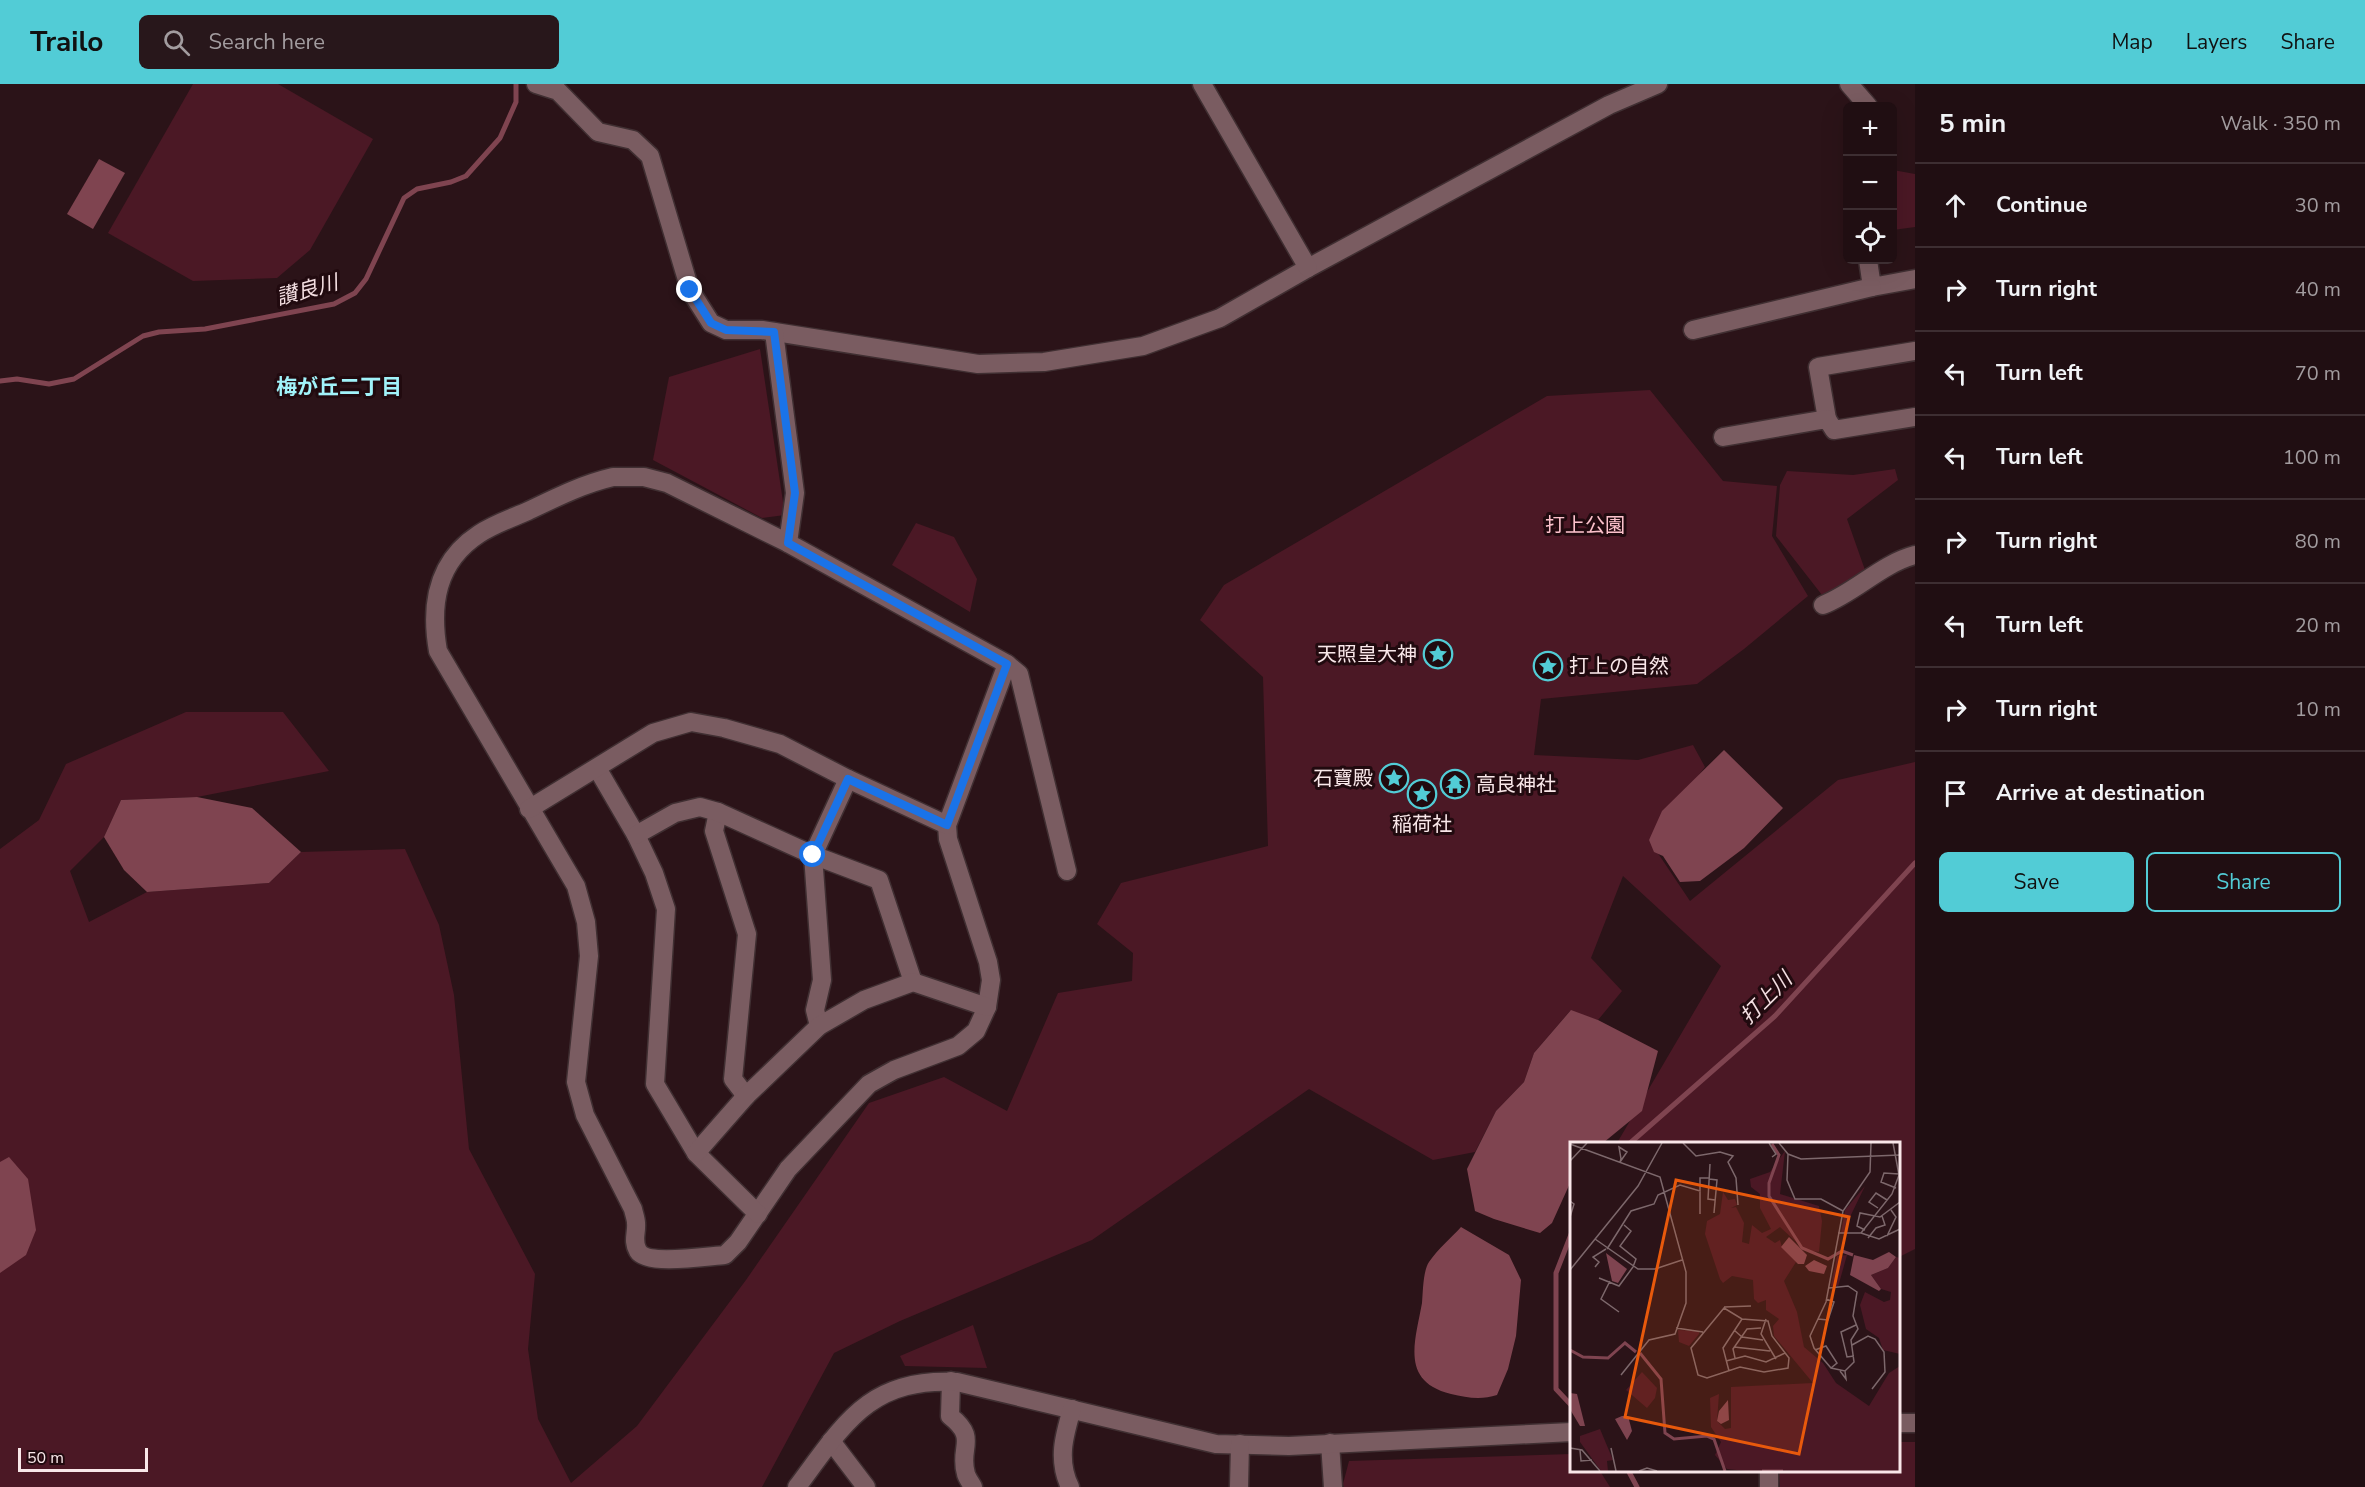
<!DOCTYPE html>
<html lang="en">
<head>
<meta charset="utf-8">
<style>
  body { margin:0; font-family:"Nunito Sans","Noto Sans JP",sans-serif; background:#28171b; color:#f1f3f6 }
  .controls { position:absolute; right:18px; top:18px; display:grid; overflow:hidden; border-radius:9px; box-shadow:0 6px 24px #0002 }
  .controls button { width:54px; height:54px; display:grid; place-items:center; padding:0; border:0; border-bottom:2px solid #3d2e32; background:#200e12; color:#f1f3f6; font:30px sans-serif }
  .scale { position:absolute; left:18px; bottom:15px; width:130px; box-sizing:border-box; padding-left:6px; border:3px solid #f9e7e9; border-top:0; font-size:16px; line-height:21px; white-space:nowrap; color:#f9e7e9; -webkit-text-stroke:4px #210a0f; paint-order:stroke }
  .stop { position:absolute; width:18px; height:18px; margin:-14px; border:4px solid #1a73e8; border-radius:50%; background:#fff }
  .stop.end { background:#1a73e8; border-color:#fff; box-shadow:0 2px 6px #0008 }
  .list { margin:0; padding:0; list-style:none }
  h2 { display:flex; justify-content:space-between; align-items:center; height:78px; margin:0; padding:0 24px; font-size:26px }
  h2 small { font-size:20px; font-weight:400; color:#a29c9f }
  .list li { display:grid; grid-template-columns:39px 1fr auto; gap:18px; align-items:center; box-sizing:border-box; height:84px; padding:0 24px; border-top:2px solid #3d2e32 }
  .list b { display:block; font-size:22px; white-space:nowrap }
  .list em { font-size:20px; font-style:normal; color:#a29c9f }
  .actions { display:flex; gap:12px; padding:18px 24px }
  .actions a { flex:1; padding:14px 0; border:2px solid #52ccd6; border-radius:9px; text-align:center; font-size:21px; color:#52ccd6 }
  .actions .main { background:#52ccd6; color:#111 }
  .icon { flex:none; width:33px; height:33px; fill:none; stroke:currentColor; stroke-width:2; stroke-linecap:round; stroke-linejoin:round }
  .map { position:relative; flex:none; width:1915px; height:1403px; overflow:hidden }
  header { display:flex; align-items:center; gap:36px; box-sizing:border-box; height:84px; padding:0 30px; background:#52ccd6; color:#111 }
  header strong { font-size:28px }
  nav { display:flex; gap:33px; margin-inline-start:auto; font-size:21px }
  .search { width:420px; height:54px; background:#28171b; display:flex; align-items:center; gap:15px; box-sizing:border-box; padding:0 21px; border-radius:9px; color:#a29c9f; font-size:22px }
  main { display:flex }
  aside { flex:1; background:#200e12 }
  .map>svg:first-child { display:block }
</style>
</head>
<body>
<header>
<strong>Trailo</strong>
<div class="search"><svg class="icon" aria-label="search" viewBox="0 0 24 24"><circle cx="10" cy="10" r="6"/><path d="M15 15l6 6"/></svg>Search here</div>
<nav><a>Map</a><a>Layers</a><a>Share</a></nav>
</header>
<main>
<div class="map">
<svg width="1915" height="1403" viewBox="0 0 1915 1403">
  <rect width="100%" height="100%" fill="#2b1318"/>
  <g fill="#4b1825">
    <path d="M193,0H278L373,55L310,166L277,194L193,197L108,149Z"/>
    <path d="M1893,86L1915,90V143L1893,146Z"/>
    <path d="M760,265L785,431L762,434L653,376L669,293Z"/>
    <path d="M1650,306L1723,397L1777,402L1772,452L1808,512L1744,565L1697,600L1541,615L1534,671L1638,676L1693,661L1705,683L1649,756L1690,817L1838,696L1915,678V1165L1899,1173L1898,1060L1617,1059L1721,882L1623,792L1591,874L1622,907L1598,936L1570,927L1534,969L1524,998L1496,1027L1475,1068L1433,1076L1309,1005L1092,1156L900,1237L834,1269L762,1403H0V765L39,736L66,680L186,628H283L329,687L197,713L121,716L104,753L70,787L89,838L147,808L269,799L301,768L405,765L439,841L454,911L469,1065L535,1190L528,1265L538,1335L571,1399L637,1342L746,1196L869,1019L944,993L1007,1027L1058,909L1132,897L1133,869L1097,840L1121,799L1268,762L1263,593L1200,536L1224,501L1547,312Z"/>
    <path d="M1895,385L1898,396L1847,435L1865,486L1834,507L1822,511L1776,452L1780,401L1787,387L1853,391Z"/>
    <path d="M916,439L954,453L977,495L970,528L892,481Z"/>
    <path d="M973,1241L987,1284L905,1282L900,1272Z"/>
    <path d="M1899,1358H1915V1403H1780L1779,1387L1898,1386Z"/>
    <path d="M1571,1370L1572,1386L1600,1387L1610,1403H1344L1343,1400L1349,1377Z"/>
  </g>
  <g fill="#7f4450">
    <path d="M99,75L125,89L93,145L67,130Z"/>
    <path d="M1724,666L1783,724L1744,764L1700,797L1680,798L1663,772L1654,768L1649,756L1662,727Z"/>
    <path d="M197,713L252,724L301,768L269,799L147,808L124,786L104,753L121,716Z"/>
    <path d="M1571,926L1598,936L1658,967L1642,1027L1603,1059L1572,1060L1571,1097L1552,1139L1540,1149L1494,1135L1475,1127L1467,1085L1496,1027L1524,998L1534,969Z"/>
    <path d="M9,1073L28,1095L36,1146L26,1171L0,1189V1078Z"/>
    <path d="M1461,1143L1509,1171L1521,1196L1516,1252L1508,1285L1497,1311C1482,1316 1467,1314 1451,1310C1400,1297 1415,1258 1422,1219C1423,1207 1423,1187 1429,1178C1438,1165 1451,1154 1461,1143Z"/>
  </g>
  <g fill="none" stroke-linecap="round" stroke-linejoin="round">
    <g stroke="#7f4450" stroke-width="5">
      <path d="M0,297L17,295L49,300L74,295L143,252L159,248L205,245L334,220L355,209L366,195L404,114L417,105L451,98L466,92L500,54L516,18V0"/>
      <path d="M1629,1060L1775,932L1915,779"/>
      <path d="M1572,1148L1556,1189V1305L1572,1322"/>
      <path d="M1628,1386L1637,1403"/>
    </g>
    <g stroke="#402f32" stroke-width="21">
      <g id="minor">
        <path d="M536,0L558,7L598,48L633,56L650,72L690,206L711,239L726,246H762L978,280L1044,278L1143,262L1220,234L1308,184L1609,21L1658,0"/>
        <path d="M1202,0L1308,184"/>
        <path d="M1849,0L1868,22"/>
        <path d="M1868,176L1872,203L1915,195"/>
        <path d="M1693,246L1872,203"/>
        <path d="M774,248L795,409L788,459"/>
        <path d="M1827,335L1818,283L1915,267"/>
        <path d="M1723,353L1827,335L1834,346L1915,333"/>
        <path d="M613,393H644L667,399L788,459L1007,580L947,741L948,755L988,878L991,896L987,923L976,947L958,962L894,986L869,1000L788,1085L738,1158L725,1171C708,1172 647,1182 638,1167C632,1157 637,1149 636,1139C636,1135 634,1130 633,1125L585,1031L576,998L589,872L586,838L576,802L438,567C430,521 436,478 479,450C494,440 512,434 528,427C557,413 583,400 613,393Z"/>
        <path d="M1823,521C1856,508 1881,480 1915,471"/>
        <path d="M1007,580L1019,590L1067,787"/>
        <path d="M597,684L636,751L654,789L666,825L655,1000L696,1069L758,1130"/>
        <path d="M529,725L653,649L691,638L724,644L780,660L848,695L947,741"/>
        <path d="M718,728L714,747L747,850L733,995L746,1012"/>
        <path d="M636,751L675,729L700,723L718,728L813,771L879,796L913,898"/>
        <path d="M819,942L815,926L822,896L813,771L848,695"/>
        <path d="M696,1069L746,1012L819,942L864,916L913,898L987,923"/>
        <path d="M951,1297L950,1332C979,1355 958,1363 966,1390C967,1394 971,1399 973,1403"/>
        <path d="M1898,1339H1915"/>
        <path d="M831,1357L866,1403"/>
        <path d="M1330,1359L1333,1403"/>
        <path d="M1769,1386V1403"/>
        <path d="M797,1403C844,1340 869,1293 957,1298L1216,1360L1289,1362L1572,1348"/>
        <path d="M1070,1403C1057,1376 1064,1352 1072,1325"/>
        <path d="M1239,1403L1240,1360"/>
      </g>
    </g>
    <use href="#minor" stroke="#7a5c61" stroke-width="18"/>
  </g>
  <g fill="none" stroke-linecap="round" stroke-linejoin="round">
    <path stroke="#1a73e8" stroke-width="8" d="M690,206L711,239L726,246L774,248L795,409L788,459L1007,580L947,741L848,695L813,771"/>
  </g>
  <defs>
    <g id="sight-ring" transform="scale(1.5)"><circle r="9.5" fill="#210a0f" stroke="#52ccd6" stroke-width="1.5"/><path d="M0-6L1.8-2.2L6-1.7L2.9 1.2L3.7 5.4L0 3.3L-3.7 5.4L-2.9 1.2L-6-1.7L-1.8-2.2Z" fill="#52ccd6"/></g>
    <g id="temple-ring" transform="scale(1.5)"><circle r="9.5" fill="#210a0f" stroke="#52ccd6" stroke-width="1.5"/><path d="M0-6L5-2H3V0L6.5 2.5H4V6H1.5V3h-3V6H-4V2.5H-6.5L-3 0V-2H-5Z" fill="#52ccd6"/></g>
  </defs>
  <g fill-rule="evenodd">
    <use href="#sight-ring" x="1438" y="570"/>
    <use href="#sight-ring" x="1548" y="582"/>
    <use href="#sight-ring" x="1394" y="694"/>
    <use href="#temple-ring" x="1455" y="700"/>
    <use href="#sight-ring" x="1422" y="710"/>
  </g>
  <g text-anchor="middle" stroke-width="6" stroke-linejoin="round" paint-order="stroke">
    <g font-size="20" fill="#fbc1cb" stroke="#210a0f">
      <text x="1585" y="448">打上公園</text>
    </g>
    <g font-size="20" fill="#f9e7e9" stroke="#210a0f" text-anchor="end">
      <text x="1417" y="577">天照皇大神</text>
      <text x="1569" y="589" text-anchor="start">打上の自然</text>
      <text x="1373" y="701">石寶殿</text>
      <text x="1476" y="707" text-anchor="start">高良神社</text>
      <text x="1422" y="747" text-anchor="middle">稲荷社</text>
    </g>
    <g font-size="21" font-style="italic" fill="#f3dee1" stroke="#210a0f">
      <text transform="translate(307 206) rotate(-15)" y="7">讃良川</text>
      <text transform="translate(1766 914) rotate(-45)" y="7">打上川</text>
    </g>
    <g font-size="21" font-weight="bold" fill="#a1f3fa" stroke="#210a0f">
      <text x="339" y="310">梅が丘二丁目</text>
    </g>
  </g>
  <g transform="translate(1570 1058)">
    <rect width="330" height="330" fill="#2b1318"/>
    <path d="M215,9L210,52L249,64L252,79L249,110L235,108L210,85L196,95L205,101L210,98L212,105L226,120L214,139L227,170L234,205L253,221L266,241L299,264L319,231L330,224V329H175L157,327L145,313L151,300L141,285L140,256L149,252L147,279L155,287L161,286V245L243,241L204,194L203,184L209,177L196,168V158L188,161L184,157L183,138L162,134L153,141L150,137L135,92L137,79L150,72L153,50L158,58L165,57L167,63L161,66L166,65L174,81L172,100L179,102L182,83L192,91L201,87L190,66V52L181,45L180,37L200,30ZM295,44L279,77L278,92L271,91L275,68ZM277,113L268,145L261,144L267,114ZM326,115L330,116V212L313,208L309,196L296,187L290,163L295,150L314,160L320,158L321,150L311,147L301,133L318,126ZM108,188L129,189V192L119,204L109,200ZM72,230L87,246L85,256L77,266L56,248ZM30,287L43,318L37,319L38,329H31L10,300V294Z" fill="#4b1825"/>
    <path d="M219,95L237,113L234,122H228L211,105ZM319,110L326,115L318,126L301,133L311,147L309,149L280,133L284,113L303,118ZM36,111L57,127L48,141L42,139ZM244,118L257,124L254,132L239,129L235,124ZM0,251L7,252L15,284H10L1,269ZM158,258L159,278L151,282L147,279L149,269ZM52,274H58L62,289L57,298L45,277Z" fill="#7f4450"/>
    <path fill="none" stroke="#7f4450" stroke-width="3" d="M202,2L209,13L199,41V54L232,106L258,117L272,109L283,113M0,208L13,215L38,216L55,201L66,210M70,211L91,237L95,291L104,297L137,294L144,297L155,329M192,329H213"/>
    <path fill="none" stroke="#7d686c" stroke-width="1.5" d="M113,1L126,14L150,10L163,14L158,20L166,36L168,63M199,1L206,12L202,15M209,1L218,12L231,17L330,13M0,2L90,35L116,130V161L105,192L79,198L51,233M49,5L57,10L50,20L51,17ZM218,12L217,38L225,57H251L273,69M0,19L17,1M140,22L138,57L145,58M139,37L147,38L144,71M326,46L311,40L314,31L329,32M130,49V72M0,59L4,62L0,75M308,66L299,60L306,51L317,58M295,88L287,84L290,71L310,75L330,60M268,91H291L322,52L329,33L323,1M291,91L309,97L330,87M317,94L326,75L321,68M298,96L306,86L315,83L312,74M25,97L68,127H85L112,118M37,107L61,69L84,62L88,53L110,43L130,49V36H139M25,125L29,120L23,115L36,107M0,128L68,44L92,1M29,136L49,144L63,125L66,117L50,104L61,89L54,83M40,139L31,157L49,170M259,146L278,144L287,150L283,174L288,187L281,198L284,220L275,229L261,226L244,206L240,194L256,160L273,69L300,30L301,1M154,165L181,164M154,166L172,177L198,179L202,194L219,216L218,226L194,230L170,225L137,236L128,233L121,206ZM196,177L191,192L206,217M248,177L258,178L264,160L256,157M106,186L133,190M164,188L172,195L193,198M282,203L298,194L305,197L314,210L315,230L302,247M164,205L200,209M245,208L256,204L267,221L261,226M284,214L277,215L271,190L286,183M165,216L163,207L177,187L191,186M156,219L175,214L196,220L215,211M159,229L153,206L172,177M270,229L276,237L275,229M0,306L12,308L30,329M41,306L46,329M10,308L11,319L22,318M69,329L77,326L87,329"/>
    <path fill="#e8590c" fill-opacity="0.15" stroke="#e8590c" stroke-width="3" d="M106,38L279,75L229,312L55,275Z"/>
    <rect width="330" height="330" fill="none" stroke="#f9e7e9" stroke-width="3"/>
  </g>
</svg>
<div class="controls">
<button>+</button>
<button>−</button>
<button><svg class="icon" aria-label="locate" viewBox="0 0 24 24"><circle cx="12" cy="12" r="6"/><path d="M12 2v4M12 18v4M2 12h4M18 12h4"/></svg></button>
</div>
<div class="scale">50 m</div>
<div class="stop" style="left:813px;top:771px"></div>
<div class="stop end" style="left:690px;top:206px"></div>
</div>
<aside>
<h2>5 min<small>Walk · 350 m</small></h2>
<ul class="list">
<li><svg class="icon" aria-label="ahead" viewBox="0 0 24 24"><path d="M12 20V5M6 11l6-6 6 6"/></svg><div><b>Continue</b></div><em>30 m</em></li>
<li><svg class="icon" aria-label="right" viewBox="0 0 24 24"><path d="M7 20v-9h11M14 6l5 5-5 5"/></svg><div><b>Turn right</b></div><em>40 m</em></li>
<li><svg class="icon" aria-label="left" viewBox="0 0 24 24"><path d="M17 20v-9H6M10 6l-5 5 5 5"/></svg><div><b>Turn left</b></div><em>70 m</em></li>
<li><svg class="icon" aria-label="left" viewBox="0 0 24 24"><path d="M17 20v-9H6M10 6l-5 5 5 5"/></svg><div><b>Turn left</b></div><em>100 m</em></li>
<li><svg class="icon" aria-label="right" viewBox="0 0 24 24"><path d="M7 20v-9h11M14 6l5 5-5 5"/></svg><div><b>Turn right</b></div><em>80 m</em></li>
<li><svg class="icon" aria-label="left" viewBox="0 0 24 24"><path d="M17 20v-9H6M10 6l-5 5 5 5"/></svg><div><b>Turn left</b></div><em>20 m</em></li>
<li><svg class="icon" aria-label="right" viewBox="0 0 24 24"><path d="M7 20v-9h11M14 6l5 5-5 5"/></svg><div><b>Turn right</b></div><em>10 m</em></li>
<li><svg class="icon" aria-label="arrive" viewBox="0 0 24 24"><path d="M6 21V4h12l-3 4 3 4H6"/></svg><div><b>Arrive at destination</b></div></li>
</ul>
<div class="actions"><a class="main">Save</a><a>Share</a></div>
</aside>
</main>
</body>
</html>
